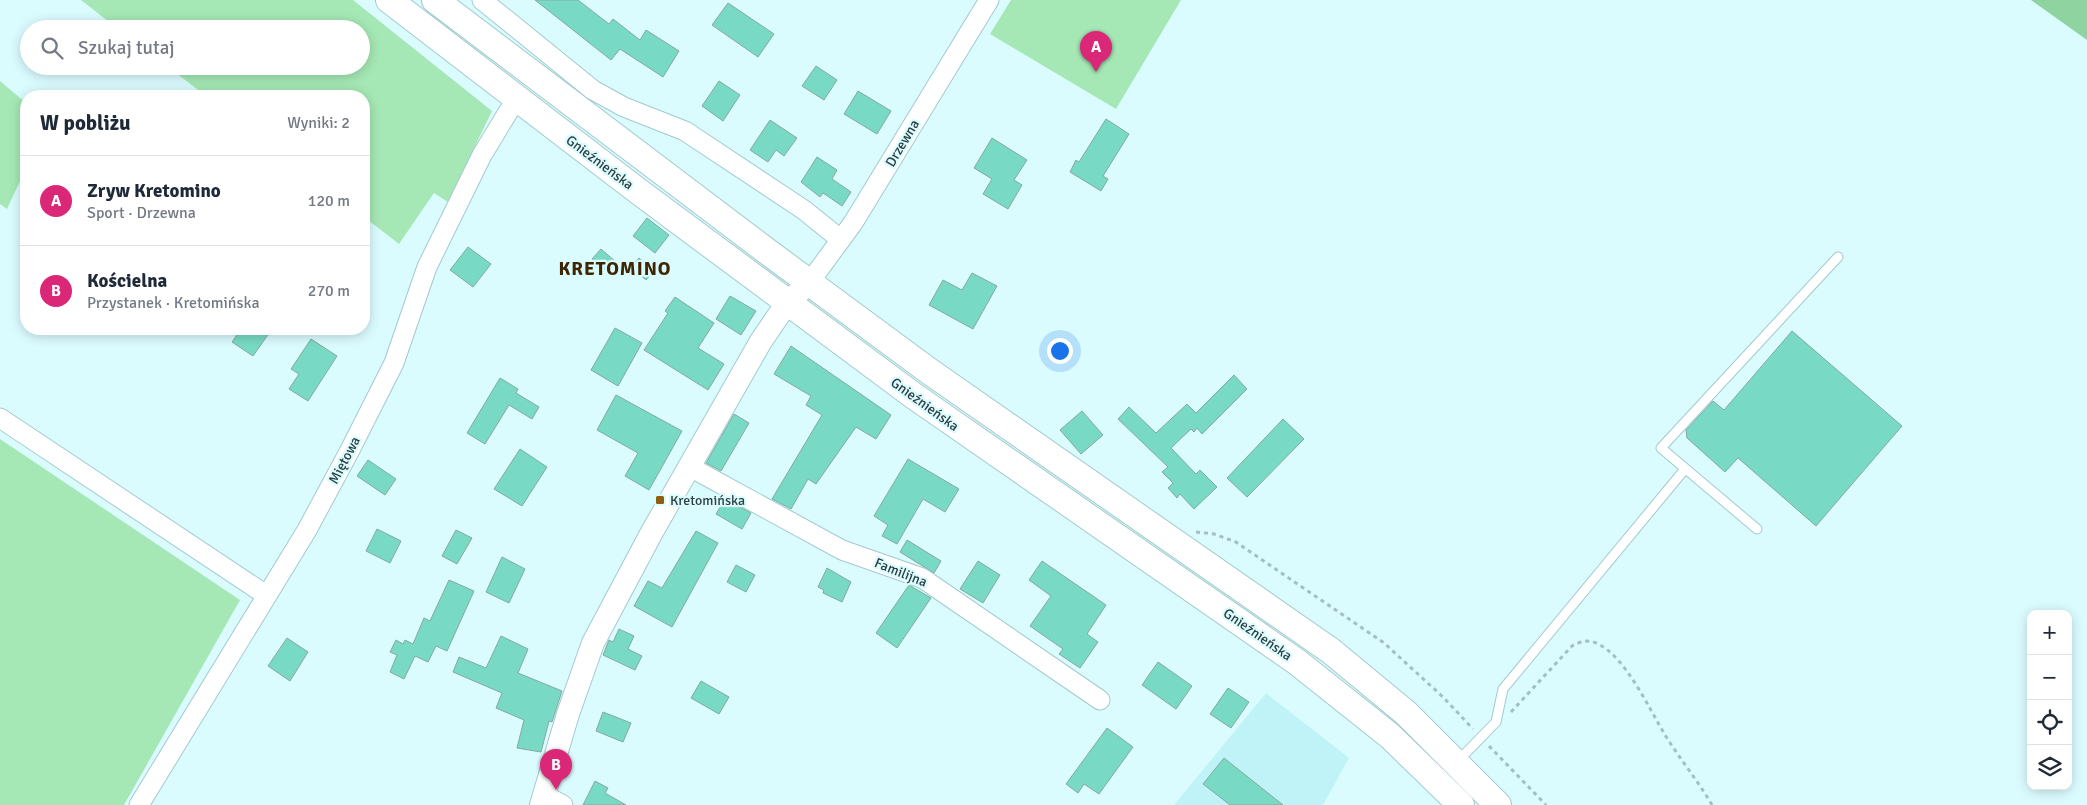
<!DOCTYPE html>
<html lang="pl">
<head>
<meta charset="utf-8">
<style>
  body { margin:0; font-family:Signika,sans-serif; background:#f6f6f7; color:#1f2937 }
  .controls { position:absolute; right:15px; bottom:15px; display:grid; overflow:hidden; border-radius:10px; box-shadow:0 2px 12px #0003 }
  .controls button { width:45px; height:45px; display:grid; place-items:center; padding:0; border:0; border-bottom:1px solid #e0e1e3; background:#fff; color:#1f2937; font:25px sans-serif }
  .you { position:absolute; left:1059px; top:350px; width:18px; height:18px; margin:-12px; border:4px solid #fff; border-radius:50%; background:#1a73e8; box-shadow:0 0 0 8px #1a73e833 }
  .badge { display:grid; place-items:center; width:32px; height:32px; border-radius:50%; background:#db2777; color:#fff; font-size:16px; font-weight:700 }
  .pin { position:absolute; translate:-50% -41px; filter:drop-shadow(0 1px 2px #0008) }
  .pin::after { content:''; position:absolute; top:26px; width:18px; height:15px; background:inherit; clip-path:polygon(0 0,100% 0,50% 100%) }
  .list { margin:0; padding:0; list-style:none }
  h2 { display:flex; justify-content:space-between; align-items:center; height:65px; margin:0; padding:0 20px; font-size:21px }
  h2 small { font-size:16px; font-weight:400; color:#747a83 }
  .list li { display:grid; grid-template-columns:32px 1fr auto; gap:15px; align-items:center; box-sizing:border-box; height:90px; padding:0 20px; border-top:1px solid #e0e1e3 }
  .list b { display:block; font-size:19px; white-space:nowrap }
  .list p { margin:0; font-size:16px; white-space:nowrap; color:#747a83 }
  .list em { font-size:16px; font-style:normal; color:#747a83 }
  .icon { flex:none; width:28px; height:28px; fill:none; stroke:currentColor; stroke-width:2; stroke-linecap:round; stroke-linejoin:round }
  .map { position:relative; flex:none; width:2087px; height:805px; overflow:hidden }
  .search { position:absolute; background:#fff; box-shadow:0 2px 12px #0003; left:20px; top:20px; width:350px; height:55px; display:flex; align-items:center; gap:12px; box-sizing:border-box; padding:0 18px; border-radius:28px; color:#747a83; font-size:19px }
  .panel { position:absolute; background:#fff; box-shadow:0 2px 12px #0003; left:20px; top:90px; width:350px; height:245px; border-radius:20px }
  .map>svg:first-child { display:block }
</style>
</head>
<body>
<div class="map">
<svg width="2087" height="805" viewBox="0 0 2087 805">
  <rect width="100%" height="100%" fill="#dbfcff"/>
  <path fill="#bff3f8" d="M1266,693L1349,758L1323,805H1174Z"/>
  <g fill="#a5e8b5">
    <path d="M81,0H353L492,111L448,202L434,193L399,244L364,217V96H206L167,66H361V29H118Z"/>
    <path d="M1011,0H1181L1116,109L990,34Z"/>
    <path d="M0,81L26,103V168L7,209L0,204Z"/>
    <path d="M0,439L240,600L124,805H0Z"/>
  </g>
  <path fill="#8fd3a0" d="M2031,0H2087V40Z"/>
  <g fill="#78dac4" stroke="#84a99f">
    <path d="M535,0H578L609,24L613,19L640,40L646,30L679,51L663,77L620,49L611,60Z"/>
    <path d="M728,3L774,34L758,57L712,25Z"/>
    <path d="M816,66L837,80L824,100L802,86Z"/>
    <path d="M719,81L740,95L723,121L702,106Z"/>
    <path d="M858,91L891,111L877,134L844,114Z"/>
    <path d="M1106,119L1129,134L1103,176L1108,179L1101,191L1070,172L1076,160L1079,162Z"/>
    <path d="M770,120L797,138L784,156L776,150L768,162L750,150Z"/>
    <path d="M992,138L1027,160L1014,180L1022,185L1008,209L983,194L992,179L974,168Z"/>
    <path d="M817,157L837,170L832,179L851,192L842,206L823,193L820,197L801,182Z"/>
    <path d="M647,218L669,235L655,253L633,236Z"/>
    <path d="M468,247L491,264L473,287L450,270Z"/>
    <path d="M601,249L616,262L608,272L592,259Z"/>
    <path d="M639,258L654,271L646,280L631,267Z"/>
    <path d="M972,273L997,286L973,329L929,305L943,280L962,290Z"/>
    <path d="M730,296L756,311L741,335L716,319Z"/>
    <path d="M675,297L714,323L698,348L724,364L708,390L644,350L668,313L665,311Z"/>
    <path d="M615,328L642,343L618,386L591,370Z"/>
    <path d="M241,329H272L253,356L232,342Z"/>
    <path d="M1792,331L1902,426L1816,526L1738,458L1725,472L1687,438L1686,430L1713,401L1724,410Z"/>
    <path d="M311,339L337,356L308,401L289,389L299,374L291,369Z"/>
    <path d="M791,346L891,415L876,439L856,427L816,484L808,479L791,509L772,499L822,415L806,405L811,396L774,374Z"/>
    <path d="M1234,375L1247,389L1202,434L1197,428L1194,432L1191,429L1171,448L1196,474L1200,470L1217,487L1194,509L1180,494L1177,498L1168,488L1173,483L1162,472L1168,467L1118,419L1129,407L1156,433L1187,404L1196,413Z"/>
    <path d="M500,378L518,389L516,393L539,407L532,419L509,405L485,444L467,433Z"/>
    <path d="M616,395L682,431L649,490L625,476L638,453L597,430Z"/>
    <path d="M1082,411L1103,435L1081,454L1060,430Z"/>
    <path d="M734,414L749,423L721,471L706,463Z"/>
    <path d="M1283,419L1304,439L1247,497L1227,478Z"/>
    <path d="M520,449L547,467L522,506L494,489Z"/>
    <path d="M908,459L959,489L945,512L923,499L897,544L882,536L888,525L874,516Z"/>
    <path d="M368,460L396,479L385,495L357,476Z"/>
    <path d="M725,499L751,513L742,529L716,514Z"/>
    <path d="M377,529L401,541L390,563L366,551Z"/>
    <path d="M456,530L472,538L457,564L442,556Z"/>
    <path d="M696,531L718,543L672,627L634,606L648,581L662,588Z"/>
    <path d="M907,540L941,561L934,573L900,552Z"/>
    <path d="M502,557L525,569L509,603L486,592Z"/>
    <path d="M978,561L1000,575L983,603L960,589Z"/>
    <path d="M1042,561L1106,605L1087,634L1098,642L1080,668L1059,654L1063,649L1030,626L1051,596L1029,580Z"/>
    <path d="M736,565L755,575L746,592L727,582Z"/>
    <path d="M827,568L851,582L842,602L823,593L824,590L818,587Z"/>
    <path d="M449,580L474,591L447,651L436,646L428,662L415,656L404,679L390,672L397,655L390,652L396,640L403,644L405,640L413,644L424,618L430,621Z"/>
    <path d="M909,585L931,598L897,648L876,633Z"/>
    <path d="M619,629L634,636L628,649L642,656L635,670L603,655L609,640L613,642Z"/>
    <path d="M501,636L528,649L518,673L562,691L552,722L549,721L541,752L517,748L524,720L496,708L502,693L453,672L459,657L486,668Z"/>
    <path d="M287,638L308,652L290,681L268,666Z"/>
    <path d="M1158,662L1192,686L1176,709L1142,685Z"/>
    <path d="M701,681L729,697L719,714L691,698Z"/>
    <path d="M1228,688L1249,702L1231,728L1210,714Z"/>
    <path d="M603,712L631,723L623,742L596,731Z"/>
    <path d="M1107,728L1133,747L1099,794L1084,784L1078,793L1066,784Z"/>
    <path d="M1224,758L1283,805H1230L1203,784Z"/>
    <path d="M595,781L608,788L605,793L626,805H583Z"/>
  </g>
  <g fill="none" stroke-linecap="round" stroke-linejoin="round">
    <g stroke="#a2cace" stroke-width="11">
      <g id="service">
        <path d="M1757,529L1661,448L1838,257"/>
        <path d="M1457,762L1496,722L1503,689L1685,469"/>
      </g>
    </g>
    <g stroke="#a2cace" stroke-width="21">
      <g id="minor">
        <path d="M482,0L593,90L624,107L685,131L804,210L840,239"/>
        <path d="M809,283L853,223L989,0"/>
        <path d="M0,418L266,595"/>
        <path d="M690,467L842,550L922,578L1100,700"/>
        <path d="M544,795L563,805"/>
        <path d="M139,805L307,530L350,450L394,363L427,267L482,155L516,99"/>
      </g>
    </g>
    <g stroke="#a2cace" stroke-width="24">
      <path id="tertiary" d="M541,805L568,714L593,643L652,532L761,341L787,303L809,283"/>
    </g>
    <g stroke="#a2cace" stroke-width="28">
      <g id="secondary">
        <path d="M389,0L638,191L914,396L1297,662L1390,736L1461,805"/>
        <path d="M435,0L772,255L929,371L1331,651L1406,713L1498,805"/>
      </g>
    </g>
    <g stroke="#a3bfc1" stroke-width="3" stroke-dasharray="4 4" stroke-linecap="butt">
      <path d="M1196,532L1214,534L1236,542L1384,643L1443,697L1473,729"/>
      <path d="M1511,712L1572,646C1581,641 1589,639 1598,644C1625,656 1650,710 1665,735C1680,759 1698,781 1712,805"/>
      <path d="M1489,746L1546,805"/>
    </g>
    <use href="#service" stroke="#fff" stroke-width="9"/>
    <use href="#minor" stroke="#fff" stroke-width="19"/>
    <use href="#tertiary" stroke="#fff" stroke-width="22"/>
    <use href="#secondary" stroke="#fff" stroke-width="26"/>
  </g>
  <rect fill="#905f0d" stroke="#dbfcff" stroke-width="2" x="655" y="495" width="10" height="10" rx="2.5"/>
  <g text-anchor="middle" stroke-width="4.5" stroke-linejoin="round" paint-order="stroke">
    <g font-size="14" fill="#2e3e40" stroke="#dbfcff">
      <text transform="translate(902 143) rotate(-59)" y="5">Drzewna</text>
      <text transform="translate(600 162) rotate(37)" y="5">Gnieźnieńska</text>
      <text transform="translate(925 404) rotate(36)" y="5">Gnieźnieńska</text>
      <text transform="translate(344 460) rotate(-62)" y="5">Miętowa</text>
      <text transform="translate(901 572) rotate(22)" y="5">Familijna</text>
      <text transform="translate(1258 634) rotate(35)" y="5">Gnieźnieńska</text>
    </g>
    <g font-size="14" fill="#2e3e40" stroke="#dbfcff" text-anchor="start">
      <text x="670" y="505">Kretomińska</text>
    </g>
    <g font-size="19" font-weight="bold" letter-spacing="1" fill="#3e2602" stroke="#dbfcff">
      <text x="615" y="275">KRETOMINO</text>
    </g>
  </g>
</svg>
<div class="controls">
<button>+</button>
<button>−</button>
<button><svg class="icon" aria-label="locate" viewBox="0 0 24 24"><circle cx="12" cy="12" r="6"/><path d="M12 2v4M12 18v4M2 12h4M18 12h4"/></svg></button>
<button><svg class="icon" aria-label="layers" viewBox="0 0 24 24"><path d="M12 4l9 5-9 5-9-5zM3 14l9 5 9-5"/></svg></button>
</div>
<div class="you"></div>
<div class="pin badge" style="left:1096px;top:72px">A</div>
<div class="pin badge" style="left:556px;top:790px">B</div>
<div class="search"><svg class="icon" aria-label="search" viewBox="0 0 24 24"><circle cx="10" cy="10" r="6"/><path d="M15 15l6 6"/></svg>Szukaj tutaj</div>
<section class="panel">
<h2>W pobliżu<small>Wyniki: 2</small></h2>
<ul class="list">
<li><span class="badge">A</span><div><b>Zryw Kretomino</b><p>Sport · Drzewna</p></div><em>120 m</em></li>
<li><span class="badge">B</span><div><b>Kościelna</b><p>Przystanek · Kretomińska</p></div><em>270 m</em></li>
</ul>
</section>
</div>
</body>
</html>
